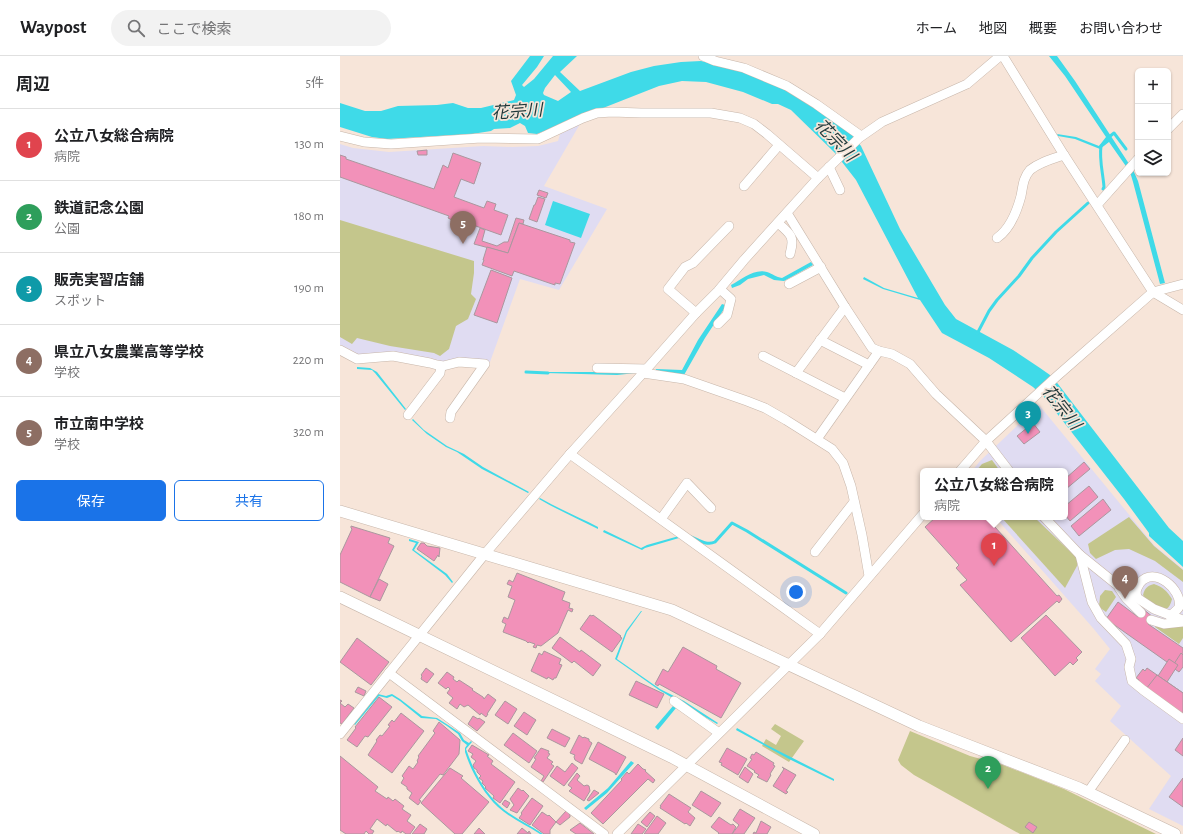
<!DOCTYPE html>
<html lang="ja">
<head>
<meta charset="utf-8">
<style>
  body { margin:0; font-family:"Alegreya Sans","Noto Sans JP",sans-serif; background:#f2f2f2; color:#202124 }
  .controls { position:absolute; right:12px; top:12px; display:grid; overflow:hidden; border-radius:6px; box-shadow:0 1px 3px #0004 }
  .controls button { width:36px; height:36px; display:grid; place-items:center; padding:0; border:0; border-bottom:1px solid #e0e0e0; background:#fff; color:#202124; font:20px sans-serif }
  .you { position:absolute; left:456px; top:536px; width:14px; height:14px; margin:-10px; border:3px solid #fff; border-radius:50%; background:#1a73e8; box-shadow:0 0 0 6px #1a73e833 }
  .badge { display:grid; place-items:center; width:26px; height:26px; border-radius:50%; background:#1a73e8; color:#fff; font-size:13px; font-weight:700 }
  .pin { position:absolute; translate:-50% -33px; filter:drop-shadow(0 1px 2px #0008) }
  .pin::after { content:''; position:absolute; top:21px; width:14px; height:12px; background:inherit; clip-path:polygon(0 0,100% 0,50% 100%) }
  .popup { position:absolute; left:580px; top:412px; width:148px; height:52px; box-sizing:border-box; display:grid; place-content:center; border-radius:6px; background:#fff; filter:drop-shadow(0 1px 3px #0005); font-size:13px; white-space:nowrap; color:#757577 }
  .popup b { font-size:15px; color:#202124 }
  .popup::after { content:''; position:absolute; left:50%; top:100%; margin-left:-8px; border:8px solid transparent; border-top-color:#fff }
  .list { margin:0; padding:0; list-style:none }
  h2 { display:flex; justify-content:space-between; align-items:center; height:52px; margin:0; padding:0 16px; font-size:17px }
  h2 small { font-size:13px; font-weight:400; color:#757577 }
  .list li { display:grid; grid-template-columns:26px 1fr auto; gap:12px; align-items:center; box-sizing:border-box; height:72px; padding:0 16px; border-top:1px solid #e0e0e0 }
  .list b { display:block; font-size:15px; white-space:nowrap }
  .list p { margin:0; font-size:13px; white-space:nowrap; color:#757577 }
  .list em { font-size:13px; font-style:normal; color:#757577 }
  .actions { display:flex; gap:8px; padding:12px 16px }
  .actions a { flex:1; padding:9px 0; border:1px solid #1a73e8; border-radius:6px; text-align:center; font-size:14px; color:#1a73e8 }
  .actions .main { background:#1a73e8; color:#fff }
  .icon { flex:none; width:22px; height:22px; fill:none; stroke:currentColor; stroke-width:2; stroke-linecap:round; stroke-linejoin:round }
  .map { position:relative; flex:none; width:843px; height:778px; overflow:hidden }
  header { display:flex; align-items:center; gap:24px; box-sizing:border-box; height:56px; padding:0 20px; background:#fff; border-bottom:1px solid #e0e0e0 }
  header strong { font-size:19px }
  nav { display:flex; gap:22px; margin-inline-start:auto; font-size:14px }
  .search { width:280px; height:36px; background:#f2f2f2; display:flex; align-items:center; gap:10px; box-sizing:border-box; padding:0 14px; border-radius:22px; color:#757577; font-size:15px }
  main { display:flex }
  aside { flex:1; background:#fff }
  .map>svg:first-child { display:block }
</style>
</head>
<body>
<header>
<strong>Waypost</strong>
<div class="search"><svg class="icon" aria-label="search" viewBox="0 0 24 24"><circle cx="10" cy="10" r="6"/><path d="M15 15l6 6"/></svg>ここで検索</div>
<nav><a>ホーム</a><a>地図</a><a>概要</a><a>お問い合わせ</a></nav>
</header>
<main>
<aside>
<h2>周辺<small>5件</small></h2>
<ul class="list">
<li><span class="badge" style="background:#e0444e">1</span><div><b>公立八女総合病院</b><p>病院</p></div><em>130 m</em></li>
<li><span class="badge" style="background:#2e9e5b">2</span><div><b>鉄道記念公園</b><p>公園</p></div><em>180 m</em></li>
<li><span class="badge" style="background:#0f9aa8">3</span><div><b>販売実習店舗</b><p>スポット</p></div><em>190 m</em></li>
<li><span class="badge" style="background:#8d6e63">4</span><div><b>県立八女農業高等学校</b><p>学校</p></div><em>220 m</em></li>
<li><span class="badge" style="background:#8d6e63">5</span><div><b>市立南中学校</b><p>学校</p></div><em>320 m</em></li>
</ul>
<div class="actions"><a class="main">保存</a><a>共有</a></div>
</aside>
<div class="map">
<svg width="843" height="778" viewBox="0 0 843 778">
  <rect width="100%" height="100%" fill="#f7e5d9"/>
  <g fill="#e0dcf2">
    <path d="M240,68L204,130L267,153L219,234L180,223L150,306L118,303L99,306L93,304L92,302L26,299L15,298L11,294L0,289V88L13,92L49,96L143,90L172,91L198,90L218,85L220,78Z"/>
    <path d="M699,349L814,489L843,513V770L809,753L831,720L770,665L781,650L755,625L761,618L755,613L770,593L753,572L655,461H725V415H632L640,405Z"/>
  </g>
  <g fill="#c4c68c">
    <path d="M0,164L134,205V217L131,238L136,243L128,263L116,270L109,293L100,300L94,297L50,290L17,282L12,288L0,281Z"/>
    <path d="M652,404L660,415H636L642,408Z"/>
    <path d="M661,461H694L737,502V510L725,532Z"/>
    <path d="M789,461L814,490L843,514V526L815,505L789,493L775,494L756,503L750,497L748,488Z"/>
    <path d="M814,528C823,531 827,535 832,543C829,555 825,555 816,549C810,546 806,544 803,539C805,532 807,530 814,528Z"/>
    <path d="M765,534L772,535L776,541L766,556L759,551L760,540Z"/>
    <path d="M816,569L830,572L841,569L843,570V582L839,588L815,571Z"/>
    <path d="M435,668L464,685L449,706L422,690L426,683L436,689L441,680L431,673Z"/>
    <path d="M570,675L630,700L663,709L724,733L816,778H680L574,719L561,709L558,704Z"/>
  </g>
  <g fill="#3fdae8" fill-rule="evenodd">
    <path d="M190,0H204L197,11L182,29L184,31L194,23L213,0H237L220,16L240,35L291,16L314,10L341,6L361,5L407,16L456,39L511,78L521,90L560,173L605,249L616,263L673,294L700,312L710,319L718,328L829,472L843,485V511L809,480V477L784,443L704,341L693,331L649,302L602,277L580,244L543,233L523,223L524,221L544,232L578,242L516,124L495,97L451,54L438,48H432L403,36L366,26L342,25L319,30L197,78L188,77L185,70L180,67L170,72L154,73L151,75L132,78L47,83L32,81L0,71V47L25,55H41L58,50L97,49L113,47L128,52H141L174,44L176,39L171,25ZM215,19L231,36L218,45L204,39L203,37L205,32Z"/>
    <path d="M709,0H717L735,25L793,114L798,125L825,227L820,228L793,126L790,116L769,86L760,93L735,83L718,80L717,78L736,81L759,90L766,81L725,20Z"/>
    <path d="M213,145L250,158L241,182L205,169Z"/>
    <path d="M471,206L473,209L444,225L434,224L424,219L408,223L400,229L392,232L391,229C401,224 414,212 427,216C433,218 436,221 442,222Z"/>
    <path d="M382,248L385,249L384,253L365,282L344,319L315,317L316,313L342,314L358,284Z"/>
    <path d="M17,311L30,312L37,316L66,353L65,354L35,317L32,314L17,313Z"/>
    <path d="M205,316H296V317L277,319L205,317Z"/>
    <path d="M73,363L84,374L107,390L124,398L143,411L189,436L188,437L142,413L117,396L106,391L87,378L72,364Z"/>
    <path d="M200,442C219,453 239,461 258,471V473C238,463 218,454 199,443Z"/>
    <path d="M264,474L301,492L307,489L339,480V482L305,492L302,494L263,476Z"/>
    <path d="M69,483L79,486L74,494L107,518L113,526L112,527L105,519L72,494L76,487L69,485Z"/>
    <path d="M301,555H302L287,576L277,603L320,633L344,645L378,667L377,668L319,634L275,603L286,575Z"/>
    <path d="M38,638L46,640L52,638L60,643L82,660L97,662L108,669L120,677L124,684L129,687L131,685L132,686L126,693C133,713 143,734 159,749C171,761 189,768 203,778H200C186,769 170,762 158,751C143,737 131,715 125,696V692L127,689L122,685L118,678L107,670L96,663L81,662L60,645L52,640L47,642L39,640L15,669L14,668Z"/>
    <path d="M333,650L336,652L318,674L315,671Z"/>
    <path d="M397,672L427,689L494,723V725L449,703L396,674Z"/>
    <path d="M291,705L294,707L267,737L246,754L244,752L268,732Z"/>
  </g>
  <g fill="none" stroke-linecap="round" stroke-linejoin="round">
    <g stroke="#3fdae8" stroke-width="3">
      <path d="M769,81L774,77L786,93"/>
      <path d="M761,90C759,104 763,117 764,131L763,133"/>
      <path d="M637,278L649,255L657,244L679,220L692,202L716,176L748,147"/>
      <path d="M186,316L208,317"/>
      <path d="M351,481C359,484 367,490 375,486L392,467L407,475L506,537"/>
    </g>
  </g>
  <g fill="#f291b9" stroke="#aa979e">
    <path d="M87,94V99H78L77,95Z"/>
    <path d="M113,97L141,107L134,128L121,123L114,141L144,152L147,145L156,148L154,154L168,159L161,179L133,169L130,175L116,170L118,164L115,163L114,165L108,162L109,160L0,121V99L6,101V103L94,133L103,109L108,112Z"/>
    <path d="M199,134L208,137L206,142L197,139Z"/>
    <path d="M198,141L205,143L197,166L189,163L194,149H195Z"/>
    <path d="M176,162L184,164L183,168L179,167L168,197L134,188L140,172L145,174L142,185L157,190L164,186H168Z"/>
    <path d="M179,167L230,184V186L235,187L220,228L215,227V229L174,215L172,220L142,209L144,204H143L147,191L168,197Z"/>
    <path d="M151,214L172,222L157,267L134,259Z"/>
    <path d="M693,367L700,376L684,388L677,380Z"/>
    <path d="M744,406L750,413L726,433L725,431V423Z"/>
    <path d="M749,430L758,441L730,465L725,459V450Z"/>
    <path d="M763,443L771,454L739,480L731,470Z"/>
    <path d="M596,461H646L717,540L719,539L722,543L719,547L717,545L671,586L620,529L627,524L616,512L619,509L585,471Z"/>
    <path d="M11,470L50,482L48,487L54,490L30,541L0,526V499L12,473L11,472Z"/>
    <path d="M81,487H84L87,490L100,492L99,501L98,499L94,505L77,493Z"/>
    <path d="M177,517L225,536L222,544L230,547L229,552L233,553L232,556L228,554L218,577L201,590L197,589L196,592L193,591L195,588L189,586L188,587L186,585L163,576L166,568L162,566L164,561L168,563L175,544L168,541L172,530L167,528L169,524L173,526Z"/>
    <path d="M39,523L48,528L40,545L30,541Z"/>
    <path d="M778,546L798,561L803,553L813,561L808,568L843,592V599L834,611L766,563Z"/>
    <path d="M250,559L252,560L253,559L281,580L280,581L282,582L272,596L240,573Z"/>
    <path d="M706,559L742,596L736,602L738,604L733,609L730,606L715,620L681,582Z"/>
    <path d="M220,581L240,596L241,594L261,609L253,620L234,605L232,607L212,592Z"/>
    <path d="M17,582L49,606L31,629L0,606Z"/>
    <path d="M343,591L377,610L376,613L401,627L381,662L319,628L318,630L315,628L323,613L328,616Z"/>
    <path d="M204,595L221,603L219,608L222,609L216,622H214L213,624L208,621L207,623L191,615L199,597L202,599Z"/>
    <path d="M841,597L843,599V611L839,616L832,611Z"/>
    <path d="M829,603L838,609L827,626L818,620Z"/>
    <path d="M86,612L94,618L87,627L81,623L82,620L81,619Z"/>
    <path d="M807,612L843,637V659L797,627L799,624L796,622L803,613L805,615Z"/>
    <path d="M107,616L114,621L113,623L117,626L119,624L133,633L132,634L143,641L144,643L148,638L156,644L147,658H148L146,661L141,657L140,659L128,649L124,651L120,648L117,653L109,647L113,642L107,637L110,633L108,631L106,633L98,627Z"/>
    <path d="M817,619L843,637V659L806,633Z"/>
    <path d="M296,625L324,638L317,652L289,639Z"/>
    <path d="M18,631L26,635L24,640L15,636Z"/>
    <path d="M39,641L52,651L28,681L25,680L17,691L7,684L16,672L15,671Z"/>
    <path d="M0,644L2,645L0,647L5,651L8,648L14,652L2,668L0,667Z"/>
    <path d="M165,645L177,653L168,668L155,659Z"/>
    <path d="M184,656L196,664L187,679L174,670Z"/>
    <path d="M61,657L84,675L52,717L28,699L37,685L36,684L40,679L42,680L50,670L48,669L52,664L54,666Z"/>
    <path d="M133,660L138,663L139,662L145,666L137,675L128,668Z"/>
    <path d="M99,666L120,684L119,698L103,719L100,718L79,744L81,745L78,749L69,742L72,737L67,733V731L61,727L64,722L62,720L69,710L73,713L78,706L77,705L79,701L78,700L95,677L93,675Z"/>
    <path d="M212,673L230,682L225,691L207,682Z"/>
    <path d="M173,677L197,695L189,707L164,689Z"/>
    <path d="M239,679L243,682L244,681L249,683V685L252,687L242,708L235,704L234,701L235,699L230,697Z"/>
    <path d="M843,682V700L835,694Z"/>
    <path d="M258,686L286,701L276,719L275,717L249,703Z"/>
    <path d="M132,689L149,699L147,700L153,705L151,708L175,726L160,747L153,742L154,740L145,732L146,731L142,727L143,725L139,722L141,720L137,716V714L134,712L133,709L136,705L131,701L133,698L128,695Z"/>
    <path d="M201,692L209,695L208,697L210,698L207,702L213,706L211,708L214,710L203,726L201,725L204,720L191,711L196,703L194,702Z"/>
    <path d="M387,692L407,703L398,719L381,709L382,707L379,706Z"/>
    <path d="M416,696L434,707L433,709L435,710L430,718L431,719L427,726L417,721L419,719L414,716L415,715L407,710L412,703L410,702L412,698L414,699Z"/>
    <path d="M0,700L38,731L35,735L47,743L48,741L53,745L55,743L64,750L62,753L71,759L67,765L75,771L70,778H66L62,775L61,777L58,775L57,776L47,768L46,770L37,763L30,773L34,775L32,778H29L26,775L24,778H6L0,774Z"/>
    <path d="M232,707L238,712L224,730L210,720L217,710L225,716Z"/>
    <path d="M298,708L303,713L306,714L305,715L315,724L313,727L308,723L263,768L251,757L282,724L281,723L287,716L289,718Z"/>
    <path d="M405,711L413,718L408,727L399,721Z"/>
    <path d="M442,711L456,719L446,735L448,736L446,738L433,730L444,713Z"/>
    <path d="M110,712L123,720L121,722L149,746L122,778H115L81,747Z"/>
    <path d="M237,717L240,720L237,724L244,730L247,729L249,730L250,735L244,745L229,735L232,732L228,729Z"/>
    <path d="M843,722V751L829,741Z"/>
    <path d="M178,732L182,735L183,734L189,740L177,757L170,754L174,749L170,743Z"/>
    <path d="M254,734L259,737L249,745L247,744Z"/>
    <path d="M361,735L381,747L371,761L352,749Z"/>
    <path d="M329,738L351,752L348,756L355,762L350,770L346,767L345,768L320,752L321,750H320Z"/>
    <path d="M192,742L203,750L190,769L179,762L182,758L181,757Z"/>
    <path d="M165,744L170,747L167,752L162,748Z"/>
    <path d="M400,753L415,762L404,778H392L399,769L393,764Z"/>
    <path d="M226,755L230,759V761L220,769L216,766Z"/>
    <path d="M202,756L208,760L209,759L216,766L210,774V778H204L192,769Z"/>
    <path d="M310,756L315,760L307,771L301,766Z"/>
    <path d="M317,760L326,767L318,778H304Z"/>
    <path d="M379,761L391,769L393,768L396,771L392,778H378L379,777L371,771Z"/>
    <path d="M421,765L431,771L427,778H413L414,776L416,777Z"/>
    <path d="M689,766L697,771L693,777L685,771Z"/>
    <path d="M240,767L254,778H236L230,774Z"/>
    <path d="M80,768L87,773L84,778H72Z"/>
    <path d="M298,768L306,773L302,778H291Z"/>
    <path d="M139,772L145,778H134Z"/>
    <path d="M182,772L188,777L189,775L191,778H177Z"/>
  </g>
  <g fill="none" stroke-linecap="round" stroke-linejoin="round">
    <g stroke="#c7b6aa" stroke-width="10">
      <g id="minor">
        <path d="M363,0L375,5L404,12L447,30L476,48L521,80"/>
        <path d="M663,0L724,99L813,236L843,254"/>
        <path d="M828,73L843,58"/>
        <path d="M0,80L24,86L51,88L141,82L198,83L243,62L257,57L272,56L301,57H371L400,62L414,68L427,78L478,122"/>
        <path d="M489,111L500,134"/>
        <path d="M404,130L439,89"/>
        <path d="M757,149L798,103"/>
        <path d="M447,157L505,251L532,292L539,295L552,298L570,308L596,338L646,385L669,415"/>
        <path d="M438,167C451,178 455,181 450,198"/>
        <path d="M657,182C670,173 677,155 681,140C683,130 683,122 690,114C700,106 712,103 724,99"/>
        <path d="M449,228L481,211"/>
        <path d="M356,257L328,233L345,211L353,207L389,170"/>
        <path d="M378,268L387,259L391,243L380,233"/>
        <path d="M480,284L529,309"/>
        <path d="M0,294L17,303L53,300L90,307L97,309L103,310L119,306L145,308L111,356L110,362"/>
        <path d="M423,300L505,342"/>
        <path d="M257,312L307,313"/>
        <path d="M303,317L344,323L407,345L425,352L446,364L492,393L503,407L511,430L522,479L529,520"/>
        <path d="M456,317L505,251"/>
        <path d="M68,359L100,317L101,310"/>
        <path d="M477,383L539,295"/>
        <path d="M230,398L480,578"/>
        <path d="M620,415L646,385L716,321L813,236L843,228"/>
        <path d="M704,461L740,499L776,528L814,553L843,564"/>
        <path d="M321,463L347,427L371,452"/>
        <path d="M475,496L514,446"/>
        <path d="M740,499L752,546L761,562L786,588L791,603L789,611L792,625L803,634L843,663"/>
        <path d="M779,532L786,542L801,557"/>
        <path d="M797,541C795,535 797,532 800,527C814,509 843,534 839,551C838,554 833,557 830,560"/>
        <path d="M811,564L824,568L843,566"/>
        <path d="M49,617L264,778"/>
        <path d="M334,645L379,677"/>
        <path d="M0,678L144,499L230,398L303,317L356,257L378,235L404,204L478,122L519,82L542,66L627,28L660,0"/>
        <path d="M748,736L785,684"/>
        <path d="M277,778L480,578L583,458"/>
      </g>
    </g>
    <g stroke="#c7b6aa" stroke-width="12">
      <g id="tertiary">
        <path d="M0,455L332,554L579,670L739,732L835,778"/>
        <path d="M0,541L331,701L474,778"/>
      </g>
    </g>
    <use href="#minor" stroke="#fff" stroke-width="9"/>
    <use href="#tertiary" stroke="#fff" stroke-width="11"/>
  </g>
  <g text-anchor="middle" stroke-width="3.5" stroke-linejoin="round" paint-order="stroke">
    <g font-size="17" font-style="italic" fill="#1f383a" stroke="#f7e5d9">
      <text transform="translate(177 55) rotate(-4)" y="6">花宗川</text>
      <text transform="translate(496 84) rotate(46)" y="6">花宗川</text>
      <text transform="translate(722 351) rotate(52)" y="6">花宗川</text>
    </g>
  </g>
</svg>
<div class="controls">
<button>+</button>
<button>−</button>
<button><svg class="icon" aria-label="layers" viewBox="0 0 24 24"><path d="M12 4l9 5-9 5-9-5zM3 14l9 5 9-5"/></svg></button>
</div>
<div class="you"></div>
<div class="pin badge" style="left:654px;top:510px;background:#e0444e">1</div>
<div class="popup"><b>公立八女総合病院</b>病院</div>
<div class="pin badge" style="left:648px;top:733px;background:#2e9e5b">2</div>
<div class="pin badge" style="left:688px;top:378px;background:#0f9aa8">3</div>
<div class="pin badge" style="left:785px;top:543px;background:#8d6e63">4</div>
<div class="pin badge" style="left:123px;top:188px;background:#8d6e63">5</div>
</div>
</main>
</body>
</html>
